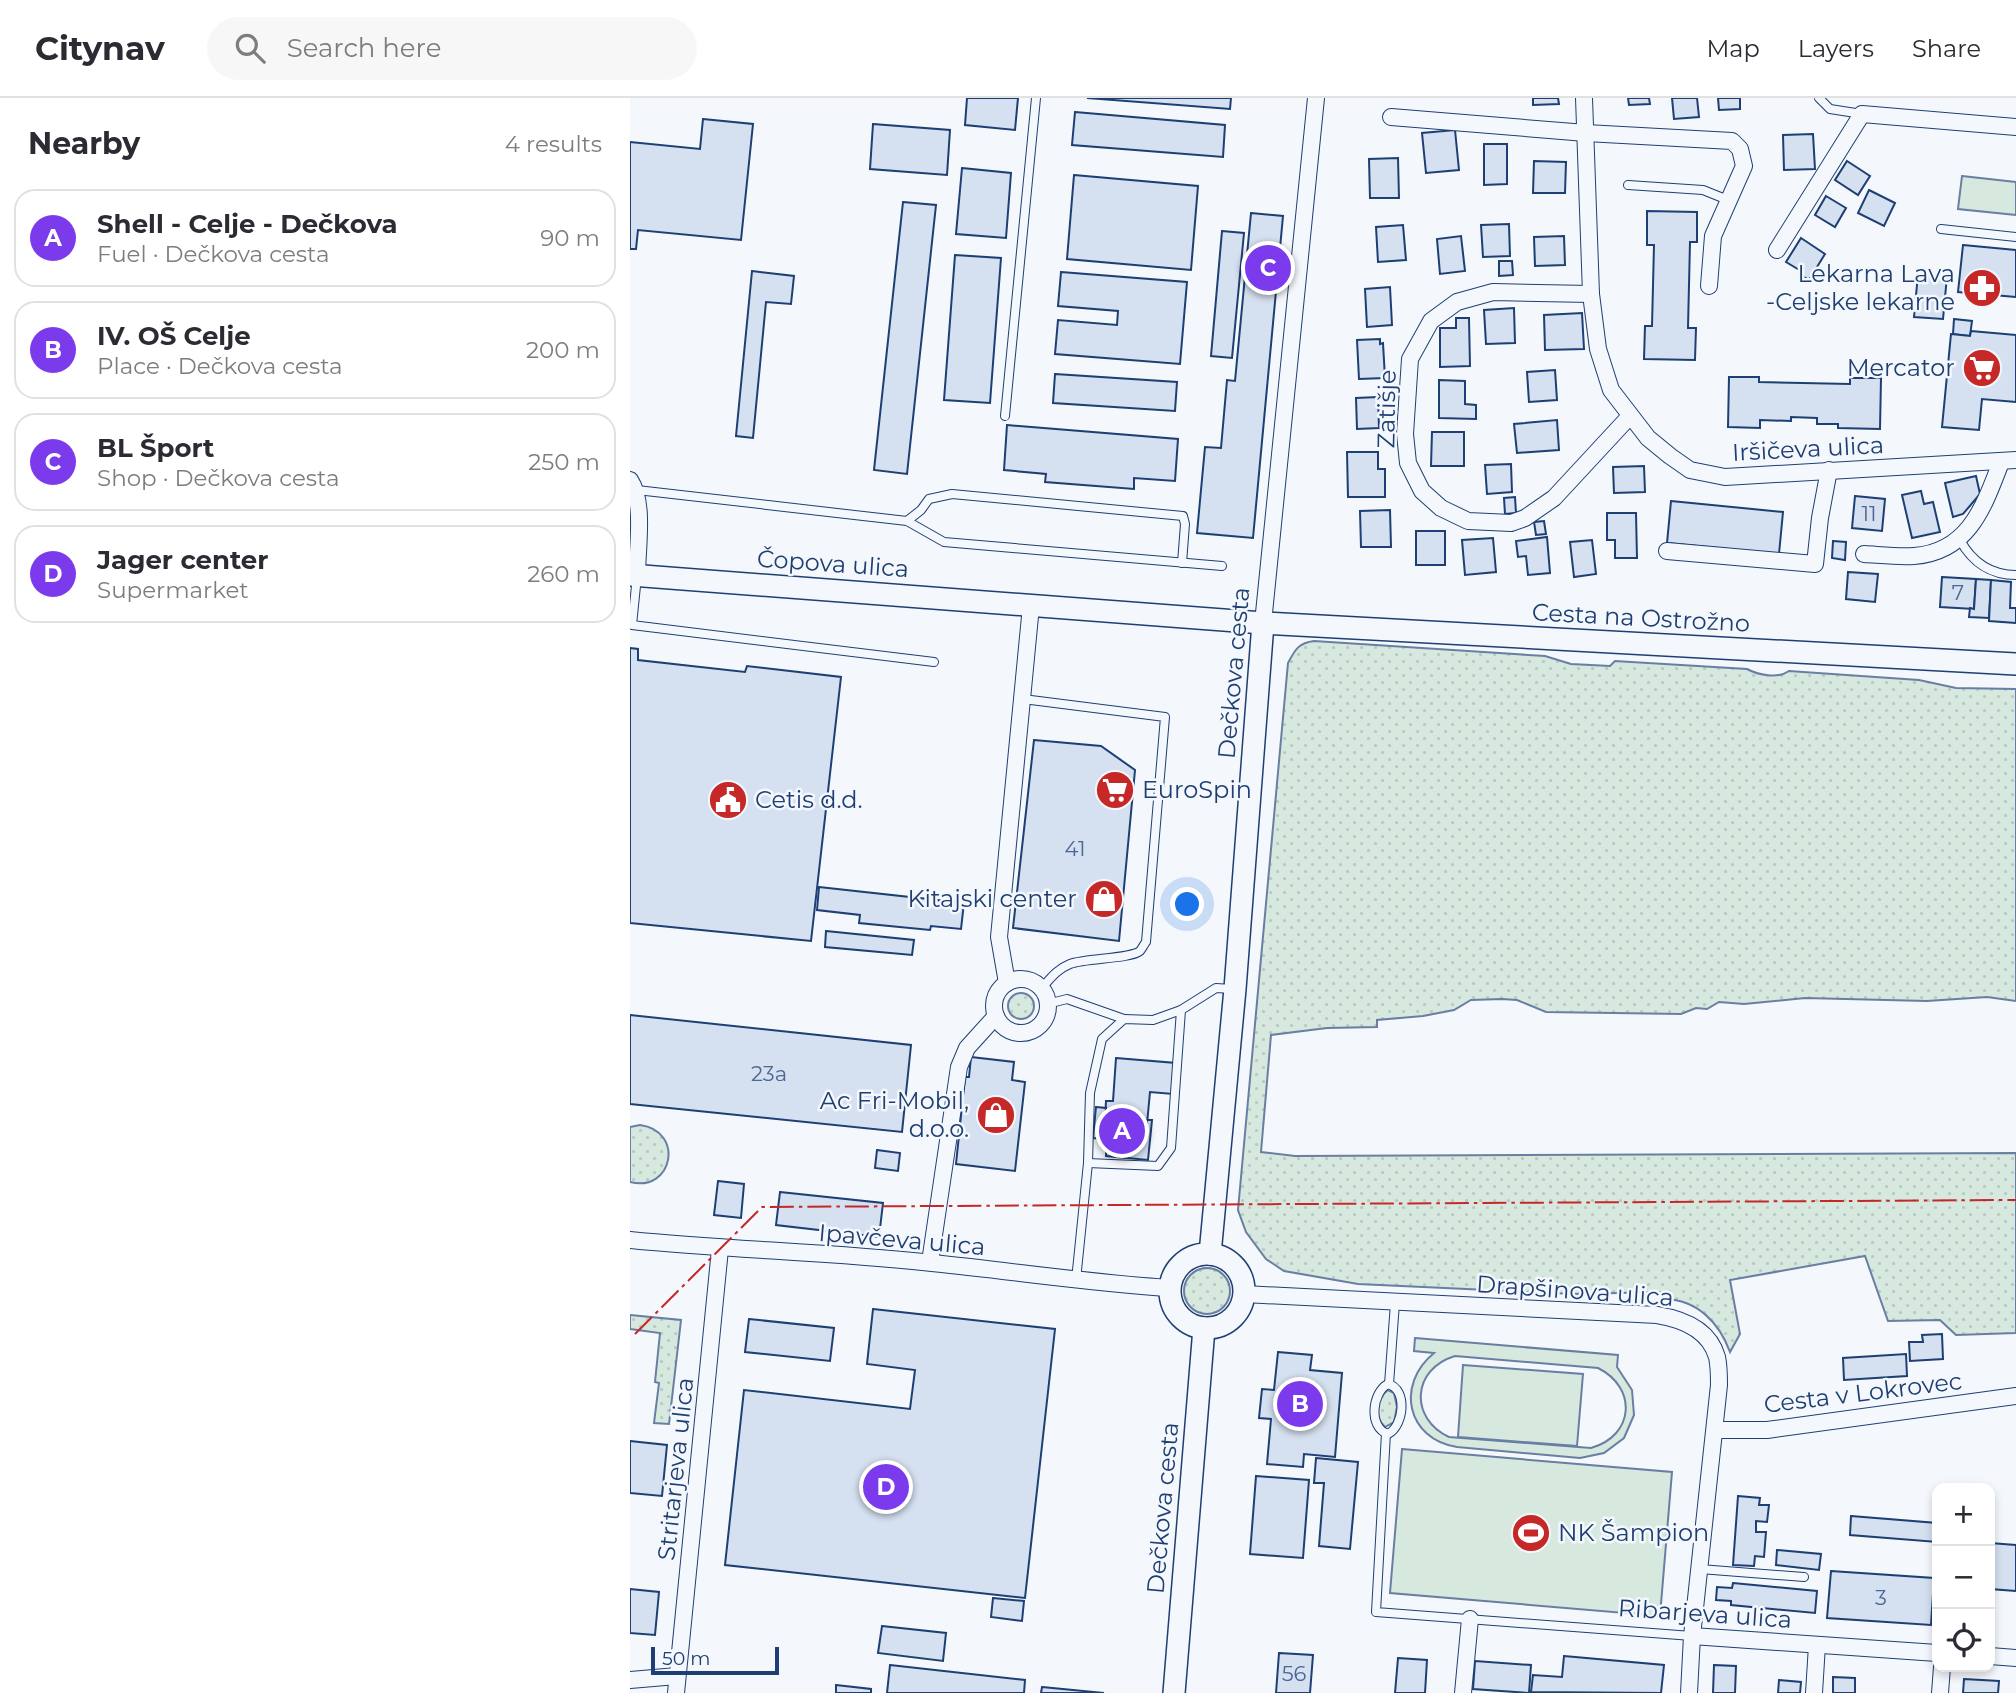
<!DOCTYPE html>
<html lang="en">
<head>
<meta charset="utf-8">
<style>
  body { margin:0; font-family:Montserrat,sans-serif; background:#f7f7f7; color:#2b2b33 }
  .controls { position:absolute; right:21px; bottom:21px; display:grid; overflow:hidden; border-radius:14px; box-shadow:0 4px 10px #0003 }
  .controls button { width:63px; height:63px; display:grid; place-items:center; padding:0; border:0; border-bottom:2px solid #e1e1e2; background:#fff; color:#2b2b33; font:35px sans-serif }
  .scale { position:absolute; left:21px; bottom:18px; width:128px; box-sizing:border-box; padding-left:7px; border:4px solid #1d3f73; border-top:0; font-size:19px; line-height:24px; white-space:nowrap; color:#1d3f73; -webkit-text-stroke:5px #f4f7fb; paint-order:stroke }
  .you { position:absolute; left:558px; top:807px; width:24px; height:24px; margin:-18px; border:5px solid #fff; border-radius:50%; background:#1a73e8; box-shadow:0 0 0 10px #1a73e833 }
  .badge { display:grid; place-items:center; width:46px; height:46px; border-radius:50%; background:#7c3aed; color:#fff; font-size:23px; font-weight:700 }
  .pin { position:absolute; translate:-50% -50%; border:4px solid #fff; box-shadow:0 2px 7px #0006 }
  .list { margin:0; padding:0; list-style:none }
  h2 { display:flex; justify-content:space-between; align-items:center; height:91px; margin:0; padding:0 28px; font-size:30px }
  h2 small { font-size:23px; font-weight:400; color:#7c7c81 }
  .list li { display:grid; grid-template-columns:46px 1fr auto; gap:21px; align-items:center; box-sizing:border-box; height:98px; margin:0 14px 14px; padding:0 14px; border:2px solid #e1e1e2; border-radius:21px }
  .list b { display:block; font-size:26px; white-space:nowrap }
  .list p { margin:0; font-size:23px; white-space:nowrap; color:#7c7c81 }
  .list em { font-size:23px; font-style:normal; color:#7c7c81 }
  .icon { flex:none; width:38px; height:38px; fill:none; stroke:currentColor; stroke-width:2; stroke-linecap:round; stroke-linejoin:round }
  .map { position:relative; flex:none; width:1386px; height:1595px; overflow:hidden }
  header { display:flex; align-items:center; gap:42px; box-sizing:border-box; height:98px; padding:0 35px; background:#fff; border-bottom:2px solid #e1e1e2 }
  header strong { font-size:33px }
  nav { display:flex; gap:38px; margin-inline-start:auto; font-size:24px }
  .search { width:490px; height:63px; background:#f7f7f7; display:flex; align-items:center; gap:18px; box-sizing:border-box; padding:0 24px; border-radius:38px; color:#7c7c81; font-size:26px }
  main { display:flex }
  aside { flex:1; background:#fff }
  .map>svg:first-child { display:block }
</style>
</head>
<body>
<header>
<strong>Citynav</strong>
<div class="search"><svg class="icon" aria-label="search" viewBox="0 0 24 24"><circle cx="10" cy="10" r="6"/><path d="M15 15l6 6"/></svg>Search here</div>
<nav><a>Map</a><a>Layers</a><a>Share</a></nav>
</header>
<main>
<aside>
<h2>Nearby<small>4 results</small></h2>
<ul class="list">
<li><span class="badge">A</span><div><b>Shell - Celje - Dečkova</b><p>Fuel · Dečkova cesta</p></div><em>90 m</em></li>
<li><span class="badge">B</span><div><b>IV. OŠ Celje</b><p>Place · Dečkova cesta</p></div><em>200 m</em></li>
<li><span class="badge">C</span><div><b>BL Šport</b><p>Shop · Dečkova cesta</p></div><em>250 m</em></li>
<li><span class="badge">D</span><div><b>Jager center</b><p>Supermarket</p></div><em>260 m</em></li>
</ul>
</aside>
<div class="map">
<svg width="1386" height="1595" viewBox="0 0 1386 1595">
  <defs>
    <pattern id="grass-dots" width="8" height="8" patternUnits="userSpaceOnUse" patternTransform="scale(1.75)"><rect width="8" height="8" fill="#d7e8df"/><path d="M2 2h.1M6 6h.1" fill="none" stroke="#b8c8c3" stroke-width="1.8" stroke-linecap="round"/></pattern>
  </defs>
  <rect width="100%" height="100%" fill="#f4f7fb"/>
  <g fill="url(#grass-dots)" stroke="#687fa3" stroke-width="2">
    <path d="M684,543L915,558L941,566L980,568L985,563L1117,571C1128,577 1148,581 1159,573L1289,582L1326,590L1386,591V903L1357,899L1297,903L1175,900L1114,906L1089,904L1077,911L1066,910L1051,916L916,914L887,902L872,901L841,902L824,912L793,918L747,922V929L697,930L641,937L631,1054L665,1058L1386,1055V1235L1326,1237L1310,1222L1258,1223L1235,1158L1100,1182L1110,1236L1100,1254C1089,1224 1067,1202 1035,1201L1033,1194L943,1196L728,1186L654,1173L636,1161L616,1134L608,1112L658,565C665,552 668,545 684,543Z"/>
    <circle cx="391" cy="908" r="13"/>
    <path d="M10,1027C55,1033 43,1095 0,1084V1029Z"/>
    <circle cx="577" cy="1193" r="23"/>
    <path d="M0,1217L51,1222L39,1326L24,1325L29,1285L25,1284L30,1235L0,1231Z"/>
    <path d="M758,1292L764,1295L767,1309L764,1324L755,1329C743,1319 747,1300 758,1292Z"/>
  </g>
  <g fill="#d7e8df" stroke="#687fa3" stroke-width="2" fill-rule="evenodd">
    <path d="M1332,78L1386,84V117L1328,111Z"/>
    <path d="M785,1240L988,1257L987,1269L1002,1292L1004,1317L994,1340L974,1355L950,1360L827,1349C777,1341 765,1287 804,1255L784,1253ZM825,1258L968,1270C1008,1290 1004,1338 961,1350L819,1339C779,1320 782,1271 825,1258Z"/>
    <path d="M833,1267L953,1276L947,1348L828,1339Z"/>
    <path d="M772,1351L1042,1374L1030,1518L760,1495Z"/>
  </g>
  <g fill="#d5e0f0" stroke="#1d3f73" stroke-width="2">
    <path d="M337,0H388L385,32L335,27Z"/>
    <path d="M457,0H601L600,11Z"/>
    <path d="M903,0H928L929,6L903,7Z"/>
    <path d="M998,0H1019L1020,6L999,7Z"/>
    <path d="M1042,0H1067L1069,19L1044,21Z"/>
    <path d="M1088,0H1110V11L1089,12Z"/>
    <path d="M445,14L595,27L593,59L442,47Z"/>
    <path d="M73,21L123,26L111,142L8,132L6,151H0V44L70,51Z"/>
    <path d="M243,26L320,32L317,77L240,71Z"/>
    <path d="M825,32L829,72L796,75L792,35Z"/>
    <path d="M1183,36L1185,71L1154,72L1153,37Z"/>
    <path d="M854,46H877V86L854,87Z"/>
    <path d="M768,60L769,100H740L739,61Z"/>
    <path d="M904,63L936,64L935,95H903Z"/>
    <path d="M1217,63L1240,78L1228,97L1205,82Z"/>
    <path d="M332,70L381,75L376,140L326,136Z"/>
    <path d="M444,77L568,88L561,172L437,161Z"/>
    <path d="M1239,92L1265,105L1254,128L1228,115Z"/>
    <path d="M1196,98L1216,110L1205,129L1185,117Z"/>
    <path d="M273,104L306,107L277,376L244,372Z"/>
    <path d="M1017,113L1067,114V144H1060L1058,230H1066L1065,262L1014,261L1015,228H1022L1024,147H1017Z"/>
    <path d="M621,115L653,118L623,440L567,435L575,349L591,350L597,282L605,283Z"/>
    <path d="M879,126L880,158L853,159L851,127Z"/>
    <path d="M773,127L776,162L748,164L746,129Z"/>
    <path d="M592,133L614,135L602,260L581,258Z"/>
    <path d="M831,138L835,173L810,176L807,141Z"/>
    <path d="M934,138L935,167L905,168L904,139Z"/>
    <path d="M1171,140L1195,156L1179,182L1169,176L1171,173L1156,164Z"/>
    <path d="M1333,147L1386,152V199L1328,194Z"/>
    <path d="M325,157L371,160L360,305L314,302Z"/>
    <path d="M869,163H882L883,177L869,178Z"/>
    <path d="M122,173L164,178L161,206L136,204L123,340L106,338Z"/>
    <path d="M431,174L557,184L550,266L425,256L428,222L487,227L488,213L428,208Z"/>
    <path d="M1288,176L1317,178L1313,221L1284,219Z"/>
    <path d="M760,189L762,227L737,229L735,191Z"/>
    <path d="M884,210L885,245L856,246L854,212Z"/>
    <path d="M952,215L954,251L915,252L914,217Z"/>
    <path d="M826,220H839L840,268L810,269V230H826Z"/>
    <path d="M1324,221L1342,223L1340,238L1323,236Z"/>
    <path d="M1341,233L1386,237V304L1352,301L1349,332L1312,329L1321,236L1340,238Z"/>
    <path d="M750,241V246L753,245L755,280L729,281L727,242Z"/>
    <path d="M925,272L927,302L899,304L897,274Z"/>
    <path d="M425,276L547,284L545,313L423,305Z"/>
    <path d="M1099,279H1129V284L1220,286V280H1251L1250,331L1208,330V326H1187V320L1161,319V323L1130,322V330L1098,329Z"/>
    <path d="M809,282L835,283V306L846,307V321L809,320Z"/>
    <path d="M748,299L749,330L727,331L726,300Z"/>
    <path d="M927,322L929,352L887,355L884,326Z"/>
    <path d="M377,327L548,341L545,383L504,380V391L415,384L416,376L374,372Z"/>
    <path d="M802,334H834V368H801Z"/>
    <path d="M717,354H748V371H755V399H718Z"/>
    <path d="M881,366L882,394L857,396L855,367Z"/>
    <path d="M1014,368L1015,394L984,395L983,369Z"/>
    <path d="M1346,378L1350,396L1333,416L1323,419L1315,385Z"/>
    <path d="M1291,393L1294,406L1303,404L1310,434L1282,440L1272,397Z"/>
    <path d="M1225,398L1255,401L1252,433L1222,430Z"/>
    <path d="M885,399L886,415L875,416L874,400Z"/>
    <path d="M1041,403L1153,414L1149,456L1037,445Z"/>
    <path d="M760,412L761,449H731L730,413Z"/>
    <path d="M977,415H1006L1007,460H985V442H977Z"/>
    <path d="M914,423L916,436L906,437L904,424Z"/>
    <rect x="786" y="433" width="29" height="34"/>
    <path d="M917,439L920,475L898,477L896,458L888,459L886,443Z"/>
    <path d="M863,440L866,474L835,477L832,442Z"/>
    <path d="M962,442L966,476L944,479L940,444Z"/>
    <path d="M1203,443L1216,444L1215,462L1202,460Z"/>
    <path d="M1218,474L1248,476L1245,504L1216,501Z"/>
    <path d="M1312,479L1346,481L1344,511L1310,509Z"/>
    <path d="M1346,481L1361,482L1359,520L1339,519L1340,510L1344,511Z"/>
    <path d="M1361,482L1381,484L1380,510H1386V525L1359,523Z"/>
    <path d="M0,550L8,551V562L115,574L117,568L211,579L181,843L0,825Z"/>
    <path d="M404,642L471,648L505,672L489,843L383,830Z"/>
    <path d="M189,789L334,805L331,831L301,828L300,832L229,825L230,817L187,812Z"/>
    <path d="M196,833L284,842L282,857L195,849Z"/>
    <path d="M0,917L281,947L272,1034L0,1006Z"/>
    <path d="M341,959L384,964L382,982L395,984L385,1073L326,1066L335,979H339Z"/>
    <path d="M486,960L546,965L543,996L520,994L517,1026L475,1023L476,1003H483Z"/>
    <path d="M466,1009L476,1010L475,1023L517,1026V1022H522L518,1062L476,1058L477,1041L463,1040Z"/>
    <path d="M247,1052L270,1055L268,1073L245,1070Z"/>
    <path d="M88,1083L114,1086L111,1120L84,1117Z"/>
    <path d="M150,1094L253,1105L249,1139L146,1127Z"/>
    <path d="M243,1211L425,1231L395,1500L95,1467L114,1292L280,1311L285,1272L237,1266Z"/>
    <path d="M119,1221L204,1230L200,1263L115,1254Z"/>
    <path d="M1312,1236L1313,1261L1280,1263L1279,1244H1293L1292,1237Z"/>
    <path d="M648,1254L682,1257L680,1272L712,1275L705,1359L674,1356L673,1369L637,1366L641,1321L629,1320L632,1291L644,1292Z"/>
    <path d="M1276,1256L1277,1278L1214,1282L1213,1260Z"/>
    <path d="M0,1343L37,1347L32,1398L0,1395Z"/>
    <path d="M686,1360L728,1364L720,1451L689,1448L694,1385H684Z"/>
    <path d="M626,1378L679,1382L673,1460L620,1456Z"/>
    <path d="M1108,1398L1130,1400L1129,1407H1139L1137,1424L1126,1423V1434H1136L1134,1459L1125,1458L1124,1468L1103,1467Z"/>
    <path d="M1221,1418L1307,1425V1444L1220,1437Z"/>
    <path d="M1360,1445L1386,1447V1493L1360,1491Z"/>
    <path d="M1147,1452L1191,1456L1189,1472L1146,1467Z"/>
    <path d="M1201,1473L1304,1480L1301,1527L1197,1520Z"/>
    <path d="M1103,1485L1187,1493L1185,1515L1101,1507V1503L1086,1502L1087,1489L1102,1490Z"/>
    <path d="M0,1491L29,1494L25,1537L0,1535Z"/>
    <path d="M363,1500L394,1503L392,1523L361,1519Z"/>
    <path d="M252,1528L316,1535L313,1563L248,1555Z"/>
    <path d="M649,1555L683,1557L680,1595H646Z"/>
    <path d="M934,1558L1034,1567L1031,1595L901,1594L903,1577L932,1579Z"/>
    <path d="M768,1560L797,1562L795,1595H765Z"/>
    <path d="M845,1563L901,1567L899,1595L843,1591Z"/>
    <path d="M260,1567L395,1582L394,1595H257Z"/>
    <path d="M1084,1567L1106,1568L1105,1595H1083Z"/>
    <path d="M1203,1579L1225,1580V1595H1203Z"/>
    <path d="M1334,1581L1369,1583L1368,1595H1333Z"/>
    <path d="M1149,1582L1171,1584L1170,1595H1148Z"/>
    <path d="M206,1587L241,1591V1595H206Z"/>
    <path d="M412,1589L474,1595H411Z"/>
  </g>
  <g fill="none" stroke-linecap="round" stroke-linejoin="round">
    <g stroke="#1d3f73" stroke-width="10">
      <g id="lane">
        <path d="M1189,0L1200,11L1232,16"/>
        <path d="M998,87L1073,92L1098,102"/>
        <path d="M1311,131L1386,139"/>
        <path d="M375,318L406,0"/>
        <path d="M7,392L277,423L314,444L592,468"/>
        <path d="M277,423L291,412L299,401L322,396L553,418L555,426L552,465"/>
        <path d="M1330,442C1342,464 1361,477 1386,477"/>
        <path d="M7,478L2,527L304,564"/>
        <path d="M393,601L535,619L516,844C515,845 511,852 510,853C500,861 456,860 440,866C427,871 420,881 411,891"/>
        <path d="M417,906L437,901L494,921"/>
        <path d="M458,1065L528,1068L541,1050L551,912L586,890L602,891"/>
        <path d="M446,1182L458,1065L460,995L472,941L494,921L523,922L551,912"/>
        <path d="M758,1286C778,1291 774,1328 758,1336C738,1330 742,1294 758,1286Z"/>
        <path d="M759,1286L765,1205"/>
        <path d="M756,1335L746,1514L1062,1538"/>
        <path d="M1070,1471L1174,1479"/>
      </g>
    </g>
    <g stroke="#1d3f73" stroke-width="18">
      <g id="street">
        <path d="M954,0L961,196L968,251L981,292L1018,340L1040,358L1060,372L1095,379L1386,362"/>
        <path d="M761,19L956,35L1102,43L1110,51L1114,68L1083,138L1079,188"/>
        <path d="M1147,152L1232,16L1386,29"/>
        <path d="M961,196L863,194L827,204L801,223L780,261L775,336L778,365L792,393L811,410L838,423L881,425L895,420L924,400L1000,318"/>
        <path d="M0,382C15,405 7,450 7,478"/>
        <path d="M1037,453L1185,466L1190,420L1199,372"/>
        <path d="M1234,456C1251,457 1268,459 1284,458C1339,454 1354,408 1371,364"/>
        <path d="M633,525L686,0"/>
        <circle cx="391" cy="908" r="27"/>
        <path d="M377,885L369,839L401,508"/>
        <path d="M0,1142C100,1152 202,1154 302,1165C382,1173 460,1185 540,1190"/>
        <path d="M300,1164L329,969L337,950L366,918"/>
        <path d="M614,1196L1027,1217C1052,1221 1079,1231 1087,1259C1089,1268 1089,1278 1089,1287L1062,1538L1059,1595"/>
        <path d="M1086,1332H1137L1386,1298"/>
        <path d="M1062,1538L1307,1555"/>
        <path d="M1360,1558L1386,1560"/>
        <path d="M0,1582L47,1578"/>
        <path d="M46,1595L90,1151"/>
        <path d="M833,1595L840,1521"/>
        <path d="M1184,1595L1187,1547"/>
        <path d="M1310,1595L1312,1569"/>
      </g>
    </g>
    <g stroke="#1d3f73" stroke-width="24">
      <g id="secondary">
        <path d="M0,477L633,525L1386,566"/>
        <path d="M580,1156L605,891L633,525"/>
        <circle cx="577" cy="1193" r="37"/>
        <path d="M544,1595L574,1230"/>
      </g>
    </g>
    <use href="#lane" stroke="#f4f7fb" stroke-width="8"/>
    <use href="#street" stroke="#f4f7fb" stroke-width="16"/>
    <use href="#secondary" stroke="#f4f7fb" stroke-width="21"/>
    <path stroke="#c62828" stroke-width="2" stroke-dasharray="24 5 3.5 5" stroke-linecap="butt" d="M5,1236L132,1109L1386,1102"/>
  </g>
  <defs>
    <g id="pharmacy-disc" transform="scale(2.0125)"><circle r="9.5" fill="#c62828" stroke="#f4f7fb"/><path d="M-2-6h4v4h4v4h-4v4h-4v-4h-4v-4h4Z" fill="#fff"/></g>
    <g id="supermarket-disc" transform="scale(2.0125)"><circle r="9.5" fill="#c62828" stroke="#f4f7fb"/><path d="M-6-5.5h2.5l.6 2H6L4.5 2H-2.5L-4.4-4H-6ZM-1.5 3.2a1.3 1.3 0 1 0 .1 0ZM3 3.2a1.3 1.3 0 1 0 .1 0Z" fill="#fff"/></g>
    <g id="civic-disc" transform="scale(2.0125)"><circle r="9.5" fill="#c62828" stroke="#f4f7fb"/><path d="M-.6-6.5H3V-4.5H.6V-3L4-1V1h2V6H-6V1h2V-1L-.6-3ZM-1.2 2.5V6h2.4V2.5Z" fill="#fff"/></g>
    <g id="shop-disc" transform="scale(2.0125)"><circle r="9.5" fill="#c62828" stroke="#f4f7fb"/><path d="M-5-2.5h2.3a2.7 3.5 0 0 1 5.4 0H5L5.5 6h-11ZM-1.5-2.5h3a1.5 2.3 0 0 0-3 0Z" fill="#fff"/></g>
    <g id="stadium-disc" transform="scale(2.0125)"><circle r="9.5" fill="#c62828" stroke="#f4f7fb"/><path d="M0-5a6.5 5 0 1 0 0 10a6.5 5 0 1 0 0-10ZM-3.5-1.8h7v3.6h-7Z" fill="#fff"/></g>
  </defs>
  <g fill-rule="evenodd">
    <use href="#pharmacy-disc" x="1352" y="190"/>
    <use href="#supermarket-disc" x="1352" y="270"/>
    <use href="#supermarket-disc" x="485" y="692"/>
    <use href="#civic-disc" x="98" y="702"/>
    <use href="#shop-disc" x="474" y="801"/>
    <use href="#shop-disc" x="366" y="1017"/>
    <use href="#stadium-disc" x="901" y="1435"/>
  </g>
  <g text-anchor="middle" stroke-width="5" stroke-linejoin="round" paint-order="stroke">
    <g font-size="21" fill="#4b6792">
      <text x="1239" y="423">11</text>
      <text x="1328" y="502">7</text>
      <text x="445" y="758">41</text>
      <text x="139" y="983">23a</text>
      <text x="1251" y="1507">3</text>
      <text x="664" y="1583">56</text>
    </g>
    <g font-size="24" fill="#1d3f73" stroke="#f4f7fb" text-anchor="end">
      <text x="1325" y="184">Lekarna Lava<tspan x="1325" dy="28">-Celjske lekarne</tspan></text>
      <text x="1325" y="278">Mercator</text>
      <text x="512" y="700" text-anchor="start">EuroSpin</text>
      <text x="125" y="710" text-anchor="start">Cetis d.d.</text>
      <text x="447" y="809">Kitajski center</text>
      <text x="339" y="1011">Ac Fri-Mobil,<tspan x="339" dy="28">d.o.o.</tspan></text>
      <text x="928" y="1443" text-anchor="start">NK Šampion</text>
    </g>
    <g font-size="24" fill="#1d3f73" stroke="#f4f7fb">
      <text transform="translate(757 311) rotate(-89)" y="8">Zatišje</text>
      <text transform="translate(1178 351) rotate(-3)" y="8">Iršičeva ulica</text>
      <text transform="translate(203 466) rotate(4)" y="8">Čopova ulica</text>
      <text transform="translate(1011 520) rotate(3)" y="8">Cesta na Ostrožno</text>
      <text transform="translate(604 575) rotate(-85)" y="8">Dečkova cesta</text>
      <text transform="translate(272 1142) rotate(5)" y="8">Ipavčeva ulica</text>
      <text transform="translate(945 1193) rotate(4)" y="8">Drapšinova ulica</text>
      <text transform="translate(1233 1295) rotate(-7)" y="8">Cesta v Lokrovec</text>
      <text transform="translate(46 1371) rotate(-84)" y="8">Stritarjeva ulica</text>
      <text transform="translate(533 1410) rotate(-85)" y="8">Dečkova cesta</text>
      <text transform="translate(1075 1516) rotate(4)" y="8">Ribarjeva ulica</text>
    </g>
  </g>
</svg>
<div class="controls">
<button>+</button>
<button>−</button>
<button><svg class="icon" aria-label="locate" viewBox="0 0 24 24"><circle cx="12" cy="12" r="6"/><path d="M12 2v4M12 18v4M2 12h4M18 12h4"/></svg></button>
</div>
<div class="scale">50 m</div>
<div class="you"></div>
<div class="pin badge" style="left:492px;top:1033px">A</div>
<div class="pin badge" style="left:670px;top:1306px">B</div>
<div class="pin badge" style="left:638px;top:170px">C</div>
<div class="pin badge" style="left:256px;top:1389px">D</div>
</div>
</main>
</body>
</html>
